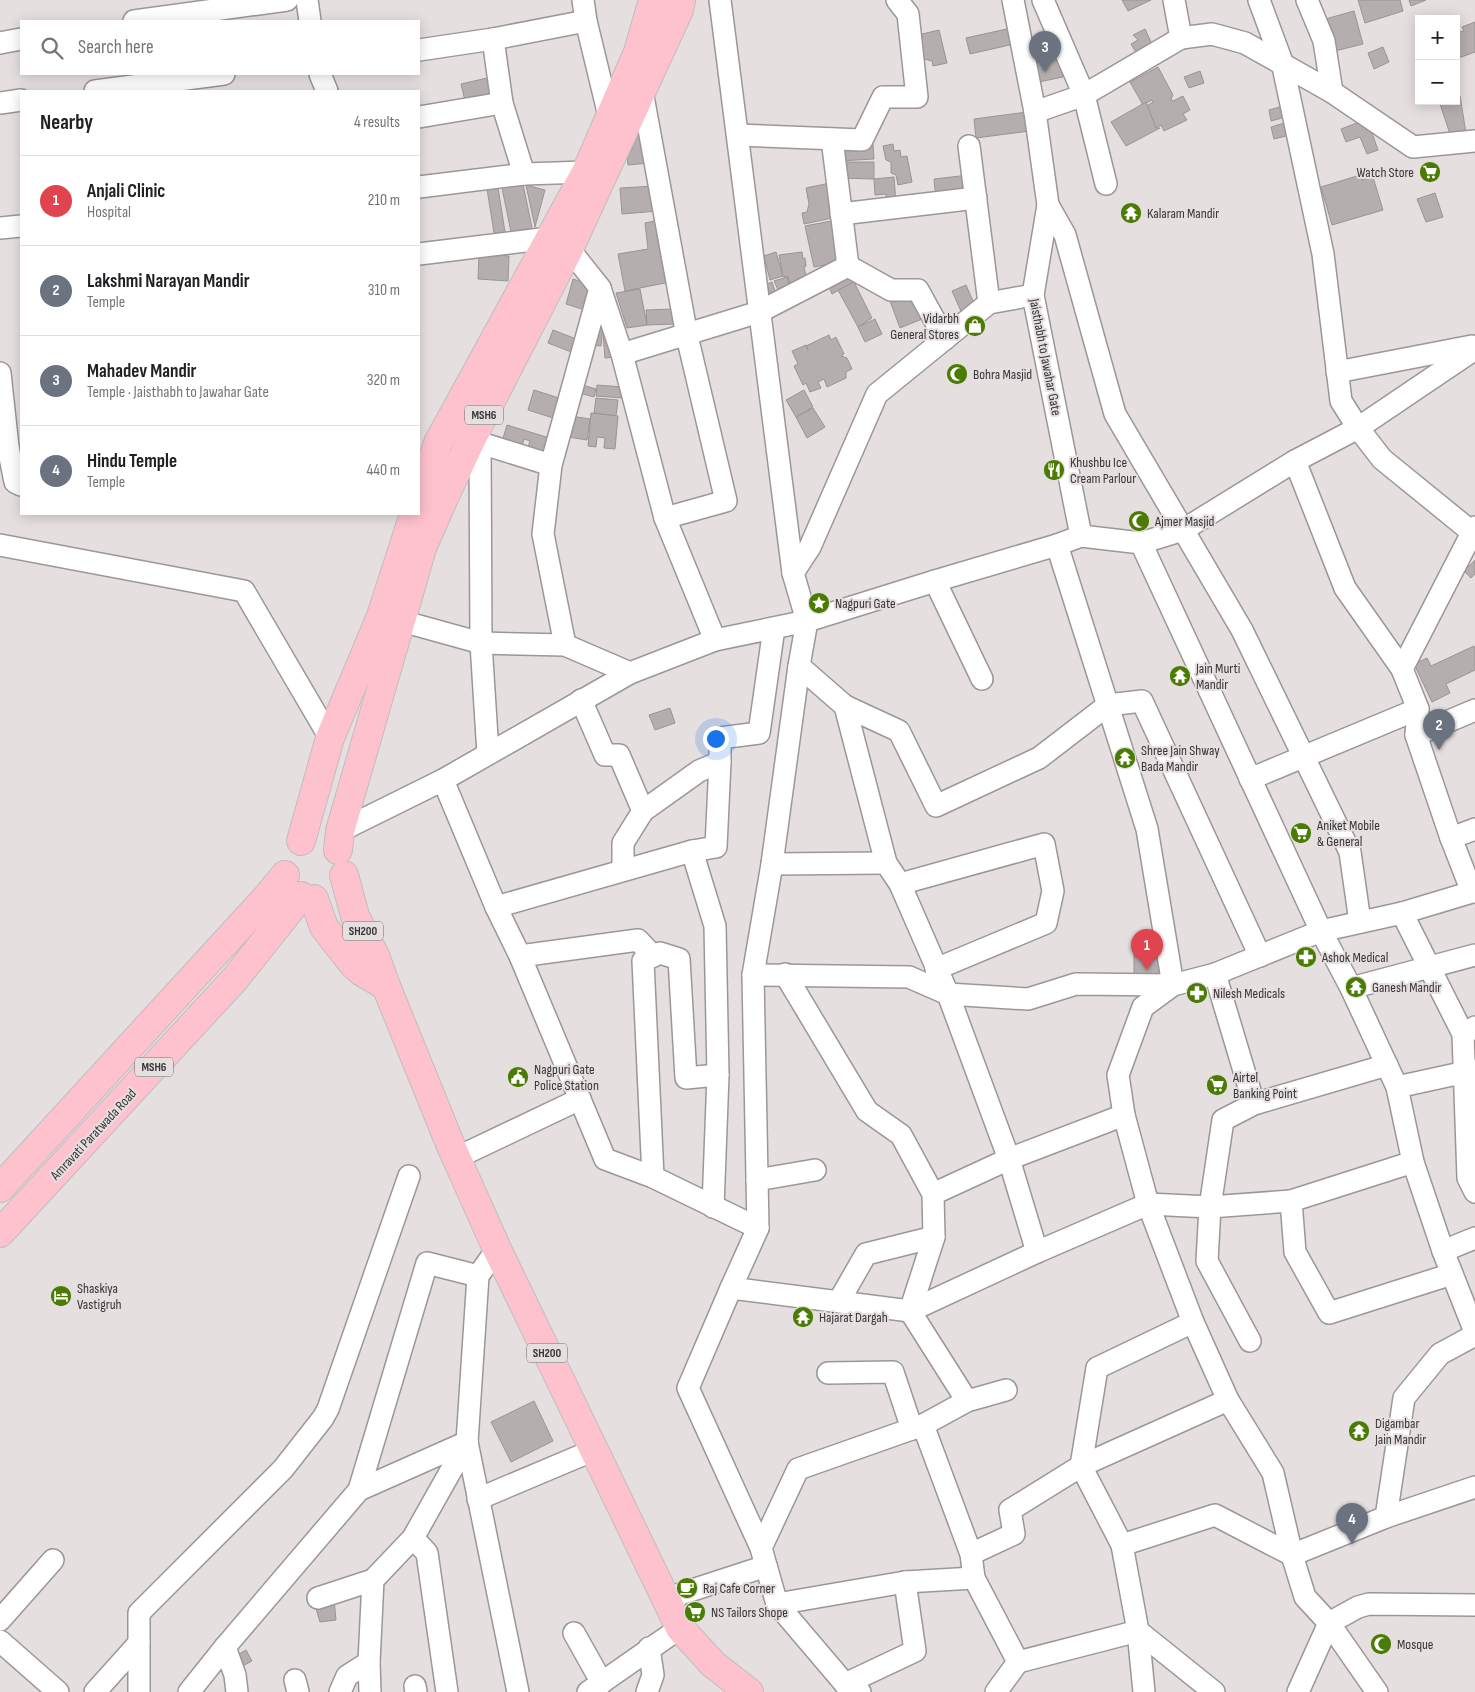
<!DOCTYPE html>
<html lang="en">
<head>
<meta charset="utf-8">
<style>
  body { margin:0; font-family:"Sofia Sans Condensed",sans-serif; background:#f6f6f6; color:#202124 }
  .controls { position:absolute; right:15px; top:15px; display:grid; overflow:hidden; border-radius:0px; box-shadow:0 2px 12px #0003 }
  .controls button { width:45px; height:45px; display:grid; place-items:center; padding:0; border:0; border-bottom:1px solid #e0e0e0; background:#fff; color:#202124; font:25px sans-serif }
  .you { position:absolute; left:715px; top:738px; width:18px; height:18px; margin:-12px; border:4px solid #fff; border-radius:50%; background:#1a73e8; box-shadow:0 0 0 8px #1a73e833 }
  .badge { display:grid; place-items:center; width:32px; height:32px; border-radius:50%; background:#0f766e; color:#fff; font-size:16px; font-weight:700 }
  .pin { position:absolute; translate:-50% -41px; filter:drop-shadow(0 1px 2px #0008) }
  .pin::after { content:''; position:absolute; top:26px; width:18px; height:15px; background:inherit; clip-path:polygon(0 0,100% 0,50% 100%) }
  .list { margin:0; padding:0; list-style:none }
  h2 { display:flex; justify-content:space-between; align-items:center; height:65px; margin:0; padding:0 20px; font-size:21px }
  h2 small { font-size:16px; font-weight:400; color:#757577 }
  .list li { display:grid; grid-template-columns:32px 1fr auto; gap:15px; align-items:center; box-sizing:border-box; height:90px; padding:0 20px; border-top:1px solid #e0e0e0 }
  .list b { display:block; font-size:19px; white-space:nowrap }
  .list p { margin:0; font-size:16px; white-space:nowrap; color:#757577 }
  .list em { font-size:16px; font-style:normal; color:#757577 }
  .icon { flex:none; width:28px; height:28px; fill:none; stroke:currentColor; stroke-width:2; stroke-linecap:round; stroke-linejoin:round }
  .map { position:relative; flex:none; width:1475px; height:1692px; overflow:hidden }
  .search { position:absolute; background:#fff; box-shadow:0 2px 12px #0003; left:20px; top:20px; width:400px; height:55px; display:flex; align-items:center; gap:12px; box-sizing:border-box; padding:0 18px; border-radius:0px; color:#757577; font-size:19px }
  .panel { position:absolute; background:#fff; box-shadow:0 2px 12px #0003; left:20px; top:90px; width:400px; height:425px; border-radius:0px }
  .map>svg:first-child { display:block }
</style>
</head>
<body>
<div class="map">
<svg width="1475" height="1692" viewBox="0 0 1475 1692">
  <rect width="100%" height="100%" fill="#e6dfe0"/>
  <g fill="#b5aeaf" stroke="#9b9495">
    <path d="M1122,0H1151L1128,11Z"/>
    <path d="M1358,0H1400L1403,11L1365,23Z"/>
    <path d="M1409,0H1426L1411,6Z"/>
    <path d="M1354,11L1363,44L1331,52L1322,20Z"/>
    <path d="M1475,22V52L1456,59V33L1464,31L1462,27Z"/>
    <path d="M1011,28L1014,44L970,54L966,38Z"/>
    <path d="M1145,29L1154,48L1138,56L1131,44L1138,40L1133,35Z"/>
    <path d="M939,30L947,63L933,66L932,61L924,59L918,35Z"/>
    <path d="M1054,35L1063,77L1034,83L1025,42Z"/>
    <path d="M1383,47L1389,62L1374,69L1368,53Z"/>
    <path d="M1158,67L1173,95L1171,99L1173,101L1183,96L1190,110L1183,114L1187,120L1164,131L1161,125L1156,128L1145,107L1153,102L1152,100L1143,105L1130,82Z"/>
    <path d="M1200,71L1204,83L1189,88L1184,77Z"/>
    <path d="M487,78L491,99L466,105L461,84Z"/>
    <path d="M1460,96L1466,133L1451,137L1439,101H1456V97Z"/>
    <path d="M1146,102L1156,128H1160L1126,146L1111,122Z"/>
    <path d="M1287,105L1290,116L1271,121L1269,110Z"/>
    <path d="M1027,112L1030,131L976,138L974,119Z"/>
    <path d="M1367,119L1378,150L1367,154L1360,137L1346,142L1341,129Z"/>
    <path d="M1291,121L1294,134L1274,139L1271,127Z"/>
    <path d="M645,130L649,163L628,165L626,150H632L631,141L633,132Z"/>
    <path d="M873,144L874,159L838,161L837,145Z"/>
    <path d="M893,144L894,151L900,150L901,157L907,156L912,182L898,185L896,175L891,173V162L886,160L883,146Z"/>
    <path d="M838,162H874V179L838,178Z"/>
    <path d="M969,175L971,195L936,199L934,179Z"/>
    <path d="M1360,175L1362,180L1373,177L1383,210L1332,225L1321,187Z"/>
    <path d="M894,177L896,203L886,199V194L875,195L874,179Z"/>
    <path d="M830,183L837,217L804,224L802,213L807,212L809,204L806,188Z"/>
    <path d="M523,184L532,228L511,232L502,188Z"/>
    <path d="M526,185L545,190L535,227Z"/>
    <path d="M656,186L658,211L622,214L620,188Z"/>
    <path d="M498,188L506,238L495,239L487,189Z"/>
    <path d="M1435,193L1443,217L1426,222L1417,199Z"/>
    <path d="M659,220L670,282L625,291L618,254L648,249L645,223Z"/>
    <path d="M836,220L844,261L814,267L805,226Z"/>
    <path d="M776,252L783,276L770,280L764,256Z"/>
    <path d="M802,252L803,259L805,258L806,266L804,267L806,276L790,286L788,276L783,277L779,255Z"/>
    <path d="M479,254L509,256L508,281L478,279Z"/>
    <path d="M849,272L854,282L832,294L827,283Z"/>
    <path d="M787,277L792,294L782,298L774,281Z"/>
    <path d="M573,279L595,286L588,311L566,304Z"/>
    <path d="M772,282L775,291L777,290L780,298L766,303L760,287Z"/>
    <path d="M854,282L872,318L858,327L838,290Z"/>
    <path d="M966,285L977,310L963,316L952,291Z"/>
    <path d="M640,289L647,325L627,328L616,293Z"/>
    <path d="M912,293L922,319L900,328L890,301Z"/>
    <path d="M673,309L674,324L647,325L646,310Z"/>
    <path d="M875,319L882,334L865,342L858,327Z"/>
    <path d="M592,324L603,325L601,346L590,345Z"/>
    <path d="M553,330L579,340L574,353L548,343Z"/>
    <path d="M613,333L615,357L605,358L603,334Z"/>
    <path d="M829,335L831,340L836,337L844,354L841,356L847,358L852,369L846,372V378L827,387L824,379L818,382L821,388L810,392L806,383L803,385L794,366L798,364L792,351L806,345L808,350L806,346Z"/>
    <path d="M579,384L596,389L594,397L576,392Z"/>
    <path d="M597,385L623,387L622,398L596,396Z"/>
    <path d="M534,390L562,399L556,419L528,410Z"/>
    <path d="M804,390L813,407L796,417L786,400Z"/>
    <path d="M596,398L618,400L616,416L594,413Z"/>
    <path d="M813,408L825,427L807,438L796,417Z"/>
    <path d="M591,413L618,416L615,449L604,448L605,438L597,437L596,447L588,446Z"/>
    <path d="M571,416L590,419L587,440L568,437Z"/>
    <path d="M507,425L553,439L547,459L526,453L530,441L524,439L521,451L501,445Z"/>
    <path d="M1475,560V574L1471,578L1464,571Z"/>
    <path d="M1474,646L1475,649V670L1446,684L1450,693L1432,702L1414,664L1427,658L1431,666Z"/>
    <path d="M670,708L675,723L655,730L649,715Z"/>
    <path d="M1144,947V958H1160V982H1134V948Z"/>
    <path d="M534,1401L553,1441L511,1462L491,1422Z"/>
    <path d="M334,1599L336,1620L320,1622L315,1605Z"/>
    <path d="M246,1650L252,1661L239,1668L234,1657Z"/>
  </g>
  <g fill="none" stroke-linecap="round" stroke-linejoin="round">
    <g stroke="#9d9697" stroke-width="24">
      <g id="minor">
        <path d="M307,0L310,21"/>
        <path d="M583,0L586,21L609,116"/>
        <path d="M720,0L793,573L807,621L799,666L772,864L753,975L758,1228L731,1288L688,1388L761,1548L777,1604L845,1684L860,1692"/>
        <path d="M1013,0L1035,112L1048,205L1033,295L1081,536"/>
        <path d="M1043,0L1084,95L1106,184"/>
        <path d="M1259,0L1282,62L1323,254L1341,401L1358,428L1382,459L1473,533L1475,536"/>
        <path d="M1307,0L1324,41L1332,92"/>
        <path d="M134,21L287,0"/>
        <path d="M1181,38L1212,34L1245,43L1332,92L1413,147L1475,141"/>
        <path d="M493,39L502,103L524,174"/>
        <path d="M0,43L21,39"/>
        <path d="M419,50L493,39L586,21"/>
        <path d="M320,74L327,91"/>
        <path d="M95,91L224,74"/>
        <path d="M642,91L687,336L726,501L665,518"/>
        <path d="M0,103L21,100"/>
        <path d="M1035,112L1084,95L1181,38L1174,0"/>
        <path d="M419,117L502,103"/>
        <path d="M738,135L862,140L883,97H917L908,14L897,0"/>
        <path d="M969,146L989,303"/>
        <path d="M419,187L524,174L586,172"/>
        <path d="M1048,205L1065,235L1115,414L1242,630L1350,852L1360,922"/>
        <path d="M841,214L976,198"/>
        <path d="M0,228L21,226"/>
        <path d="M419,254L549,238L569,249L600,288L622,354L665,518L715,640"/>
        <path d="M848,266L891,290H918L945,339"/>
        <path d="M622,354L759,312L848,266L832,139"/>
        <path d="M1337,372L1472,346"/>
        <path d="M0,373L8,447"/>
        <path d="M471,440L551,465"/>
        <path d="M480,442L481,643L488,754"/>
        <path d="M0,447H8L15,482L21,485"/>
        <path d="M1295,461L1345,588L1402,669"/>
        <path d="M1141,543L1183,530L1295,461L1358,428L1475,349"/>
        <path d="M0,545L244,591L330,738"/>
        <path d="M793,573L810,547L877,394L989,303L1033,295"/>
        <path d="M935,581L982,679"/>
        <path d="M387,617L481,643L565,645L630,673"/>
        <path d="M565,645L543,534L551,465L600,288"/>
        <path d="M799,666L845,706L886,863L900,884L948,994L1009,1159L1037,1252"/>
        <path d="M581,700L605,755H619L643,811"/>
        <path d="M845,706L899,731L936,806L1039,758L1108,705L1142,701L1260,956"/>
        <path d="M1416,735L1475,710"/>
        <path d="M1250,779L1418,709"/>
        <path d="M443,780L496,907L520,956L605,1159L653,1177L758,1228"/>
        <path d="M340,831L443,780L630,673L715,640L807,621L935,581L1057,545L1081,536L1141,543L1321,931L1351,988L1397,1087L1413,1162L1443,1251L1475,1332"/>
        <path d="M1451,838L1475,829"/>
        <path d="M692,851L715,926L718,1075L713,1207"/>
        <path d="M772,864L886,863"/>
        <path d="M623,870V843L643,811L699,771L720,762V738L759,733L774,628"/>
        <path d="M900,884L1044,844L1053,891L1046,923L936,969"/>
        <path d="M1472,892L1451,838L1416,735L1418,709L1402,669L1475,527"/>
        <path d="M496,907L692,851L716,847L720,762"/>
        <path d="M1402,913L1463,1034L1475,1027"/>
        <path d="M520,956L638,940L653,956"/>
        <path d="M785,974L867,1111L901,1135L933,1194L934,1237L910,1311L967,1401"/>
        <path d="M1215,974L1254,1104"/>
        <path d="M753,975L909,977L948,994L1028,999L1076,984L1173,985L1147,829L1057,545"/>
        <path d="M1351,988L1475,955"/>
        <path d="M1463,1034L1468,1178L1475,1192"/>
        <path d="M1397,1087L1475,1070"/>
        <path d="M456,1158L580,1099"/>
        <path d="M653,1177L643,961L660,953L679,959L686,1078L718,1075"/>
        <path d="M757,1180L815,1170"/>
        <path d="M933,1194L1009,1159L1124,1115"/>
        <path d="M1291,1201L1413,1162"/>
        <path d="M497,1249L478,1276L467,1442L518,1692"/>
        <path d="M1443,1251L1475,1238"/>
        <path d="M731,1288L910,1311L1037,1252L1148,1204L1210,1207L1291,1201L1295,1252L1329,1313L1452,1274"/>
        <path d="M839,1301L866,1254L934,1237"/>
        <path d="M1250,1341L1207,1261L1210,1207L1223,1120L1254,1104L1387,1065"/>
        <path d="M828,1373L893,1372L912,1429"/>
        <path d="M923,1425L971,1554L974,1578L1018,1662L996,1692"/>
        <path d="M359,1490L427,1263L478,1276"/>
        <path d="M478,1499L594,1450"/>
        <path d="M1386,1517L1475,1487"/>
        <path d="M413,1538L427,1553L447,1692"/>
        <path d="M1122,1545L1215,1515L1292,1555L1386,1517L1404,1398L1440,1354L1475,1335"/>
        <path d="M761,1548L798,1469L923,1425L967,1401L1006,1390"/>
        <path d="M971,1554L1014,1534L1010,1510L1081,1466L1228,1400"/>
        <path d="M318,1598L373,1580"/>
        <path d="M665,1599L766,1566"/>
        <path d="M777,1604L905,1582L974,1578"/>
        <path d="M0,1620L53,1560"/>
        <path d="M574,1633L602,1683"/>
        <path d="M0,1641L58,1692"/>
        <path d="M225,1647L235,1675L237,1692"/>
        <path d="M1018,1662L1138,1631L1214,1692"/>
        <path d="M295,1680L298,1692"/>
        <path d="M845,1684L915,1651L905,1582"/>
        <path d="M415,1686L416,1692"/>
        <path d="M95,1692L139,1643"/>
        <path d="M139,1692V1613L283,1469L323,1418L328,1409L409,1176"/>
        <path d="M189,1692L225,1647L359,1490L467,1442"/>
        <path d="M340,1692L347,1676L369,1662"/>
        <path d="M370,1692L369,1662L373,1580L413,1538L467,1442"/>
        <path d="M588,1692L680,1628"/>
        <path d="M647,1692L653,1675L649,1648"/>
        <path d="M1144,1692L1138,1631L1122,1545L1081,1466L1097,1368L1193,1322"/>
        <path d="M1298,1692L1329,1623L1358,1607L1369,1604L1475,1605"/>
        <path d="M1377,1692L1329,1623L1305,1597L1292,1555L1273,1473L1228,1400L1193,1322L1148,1204L1124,1115L1118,1075L1143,1007L1173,985L1215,974L1321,931L1402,913L1472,892H1475"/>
      </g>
    </g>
    <g stroke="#bfbebf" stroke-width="30">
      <g id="major">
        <path d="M419,501L438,443L586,172L638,52L653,0"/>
        <path d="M301,841L330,738L381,616L414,514"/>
        <path d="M338,850L340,831L422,548L443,500L471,440L569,249L679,10L681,0"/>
        <path d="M344,875L355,916L376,958L386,986L451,1146L497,1249L680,1628L713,1664L749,1692"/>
        <path d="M314,899L324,927L353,964L362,972L386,986"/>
        <path d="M0,1188L266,898L285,875"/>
        <path d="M0,1233L234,980L301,896"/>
      </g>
    </g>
    <use href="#minor" stroke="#fff" stroke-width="21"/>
    <use href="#major" stroke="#fec1ce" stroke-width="28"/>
  </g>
  <defs>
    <g id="supermarket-disc" transform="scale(1.125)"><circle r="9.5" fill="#4a7b03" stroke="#e6dfe0"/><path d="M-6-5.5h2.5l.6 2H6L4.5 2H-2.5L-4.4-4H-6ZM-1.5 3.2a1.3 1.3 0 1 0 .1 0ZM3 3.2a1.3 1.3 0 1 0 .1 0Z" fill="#fff"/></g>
    <g id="temple-disc" transform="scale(1.125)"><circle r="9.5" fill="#4a7b03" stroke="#e6dfe0"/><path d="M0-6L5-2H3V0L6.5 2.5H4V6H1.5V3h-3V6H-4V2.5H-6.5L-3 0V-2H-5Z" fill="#fff"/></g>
    <g id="shop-disc" transform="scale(1.125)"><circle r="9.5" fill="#4a7b03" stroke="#e6dfe0"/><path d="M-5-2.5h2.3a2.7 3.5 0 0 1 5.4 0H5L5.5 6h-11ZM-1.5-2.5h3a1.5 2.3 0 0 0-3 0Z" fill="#fff"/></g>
    <g id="mosque-disc" transform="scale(1.125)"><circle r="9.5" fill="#4a7b03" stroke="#e6dfe0"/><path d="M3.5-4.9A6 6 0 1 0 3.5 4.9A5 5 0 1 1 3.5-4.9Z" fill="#fff"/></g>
    <g id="restaurant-disc" transform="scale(1.125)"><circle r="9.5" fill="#4a7b03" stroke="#e6dfe0"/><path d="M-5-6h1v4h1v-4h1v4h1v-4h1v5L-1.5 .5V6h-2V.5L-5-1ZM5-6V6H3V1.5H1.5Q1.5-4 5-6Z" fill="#fff"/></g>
    <g id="sight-disc" transform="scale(1.125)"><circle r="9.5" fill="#4a7b03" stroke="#e6dfe0"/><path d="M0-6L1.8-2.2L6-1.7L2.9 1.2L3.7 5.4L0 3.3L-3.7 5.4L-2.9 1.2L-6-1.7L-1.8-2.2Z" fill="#fff"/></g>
    <g id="pharmacy-disc" transform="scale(1.125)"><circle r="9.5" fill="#4a7b03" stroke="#e6dfe0"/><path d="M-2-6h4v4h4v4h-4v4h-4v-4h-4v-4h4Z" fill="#fff"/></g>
    <g id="civic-disc" transform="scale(1.125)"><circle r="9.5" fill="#4a7b03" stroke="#e6dfe0"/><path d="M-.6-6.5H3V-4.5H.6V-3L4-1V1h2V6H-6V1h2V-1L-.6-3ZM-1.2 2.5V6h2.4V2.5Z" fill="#fff"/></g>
    <g id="hotel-disc" transform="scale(1.125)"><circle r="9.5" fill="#4a7b03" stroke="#e6dfe0"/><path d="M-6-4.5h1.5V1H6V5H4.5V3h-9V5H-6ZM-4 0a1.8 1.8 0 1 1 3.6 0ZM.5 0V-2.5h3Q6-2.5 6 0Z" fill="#fff"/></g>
    <g id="cafe-disc" transform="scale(1.125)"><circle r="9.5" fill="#4a7b03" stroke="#e6dfe0"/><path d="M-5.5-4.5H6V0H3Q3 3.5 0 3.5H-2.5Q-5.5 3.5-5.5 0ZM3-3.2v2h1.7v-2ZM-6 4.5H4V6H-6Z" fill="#fff"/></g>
  </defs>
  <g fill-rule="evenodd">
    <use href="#supermarket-disc" x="1430" y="172"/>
    <use href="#temple-disc" x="1131" y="213"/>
    <use href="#shop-disc" x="975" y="326"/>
    <use href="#mosque-disc" x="957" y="374"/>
    <use href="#restaurant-disc" x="1054" y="470"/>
    <use href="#mosque-disc" x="1139" y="521"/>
    <use href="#sight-disc" x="819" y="603"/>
    <use href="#temple-disc" x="1180" y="676"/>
    <use href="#temple-disc" x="1125" y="758"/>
    <use href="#supermarket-disc" x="1301" y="833"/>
    <use href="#pharmacy-disc" x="1306" y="957"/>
    <use href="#temple-disc" x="1356" y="987"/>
    <use href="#pharmacy-disc" x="1197" y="993"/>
    <use href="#civic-disc" x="518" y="1077"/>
    <use href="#supermarket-disc" x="1217" y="1085"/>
    <use href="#hotel-disc" x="61" y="1296"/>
    <use href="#temple-disc" x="803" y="1317"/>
    <use href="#temple-disc" x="1359" y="1431"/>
    <use href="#cafe-disc" x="687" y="1588"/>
    <use href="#supermarket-disc" x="695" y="1612"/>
    <use href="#mosque-disc" x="1381" y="1644"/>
  </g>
  <g text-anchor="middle" stroke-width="4" stroke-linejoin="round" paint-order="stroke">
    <g fill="#e6dfe0" stroke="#6c6869" stroke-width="1">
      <rect x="465" y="405.5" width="38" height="19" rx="4"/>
      <rect x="343" y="921.5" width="40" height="19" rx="4"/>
      <rect x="135" y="1057.5" width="38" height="19" rx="4"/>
      <rect x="527" y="1343.5" width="40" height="19" rx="4"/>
    </g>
    <g font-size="12" font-weight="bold" fill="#383536">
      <text x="484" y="419">MSH6</text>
      <text x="363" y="935">SH200</text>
      <text x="154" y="1071">MSH6</text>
      <text x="547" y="1357">SH200</text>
    </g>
    <g font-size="14" fill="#383536" stroke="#e6dfe0" text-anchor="start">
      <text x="1414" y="177" text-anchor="end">Watch Store</text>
      <text x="1147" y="218">Kalaram Mandir</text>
      <text x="959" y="323" text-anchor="end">Vidarbh<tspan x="959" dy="16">General Stores</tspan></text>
      <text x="973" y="379">Bohra Masjid</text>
      <text x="1070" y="467">Khushbu Ice<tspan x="1070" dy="16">Cream Parlour</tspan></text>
      <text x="1155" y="526">Ajmer Masjid</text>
      <text x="835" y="608">Nagpuri Gate</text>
      <text x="1196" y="673">Jain Murti<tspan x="1196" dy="16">Mandir</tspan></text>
      <text x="1141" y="755">Shree Jain Shway<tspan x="1141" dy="16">Bada Mandir</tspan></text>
      <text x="1317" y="830">Aniket Mobile<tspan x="1317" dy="16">&amp; General</tspan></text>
      <text x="1322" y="962">Ashok Medical</text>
      <text x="1372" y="992">Ganesh Mandir</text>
      <text x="1213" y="998">Nilesh Medicals</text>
      <text x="534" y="1074">Nagpuri Gate<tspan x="534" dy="16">Police Station</tspan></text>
      <text x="1233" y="1082">Airtel<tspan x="1233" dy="16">Banking Point</tspan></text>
      <text x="77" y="1293">Shaskiya<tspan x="77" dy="16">Vastigruh</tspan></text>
      <text x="819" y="1322">Hajarat Dargah</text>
      <text x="1375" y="1428">Digambar<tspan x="1375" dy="16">Jain Mandir</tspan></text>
      <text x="703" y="1593">Raj Cafe Corner</text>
      <text x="711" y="1617">NS Tailors Shope</text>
      <text x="1397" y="1649">Mosque</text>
    </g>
    <g font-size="14" fill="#383536" stroke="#e6dfe0">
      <text transform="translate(1046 357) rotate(79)" y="5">Jaisthabh to Jawahar Gate</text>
      <text transform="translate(93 1134) rotate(-47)" y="5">Amravati Paratwada Road</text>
    </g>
  </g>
</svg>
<div class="controls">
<button>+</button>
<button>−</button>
</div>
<div class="you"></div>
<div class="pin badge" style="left:1147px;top:970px;background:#e0444e">1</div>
<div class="pin badge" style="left:1439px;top:750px;background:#6b7280">2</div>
<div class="pin badge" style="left:1045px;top:72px;background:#6b7280">3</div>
<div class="pin badge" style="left:1352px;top:1544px;background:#6b7280">4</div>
<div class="search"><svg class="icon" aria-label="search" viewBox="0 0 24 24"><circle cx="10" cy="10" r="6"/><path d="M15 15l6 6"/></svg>Search here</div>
<section class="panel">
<h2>Nearby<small>4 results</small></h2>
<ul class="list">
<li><span class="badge" style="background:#e0444e">1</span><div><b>Anjali Clinic</b><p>Hospital</p></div><em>210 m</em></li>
<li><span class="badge" style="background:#6b7280">2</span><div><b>Lakshmi Narayan Mandir</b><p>Temple</p></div><em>310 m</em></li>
<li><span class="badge" style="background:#6b7280">3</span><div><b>Mahadev Mandir</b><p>Temple · Jaisthabh to Jawahar Gate</p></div><em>320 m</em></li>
<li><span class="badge" style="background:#6b7280">4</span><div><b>Hindu Temple</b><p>Temple</p></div><em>440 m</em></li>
</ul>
</section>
</div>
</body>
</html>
